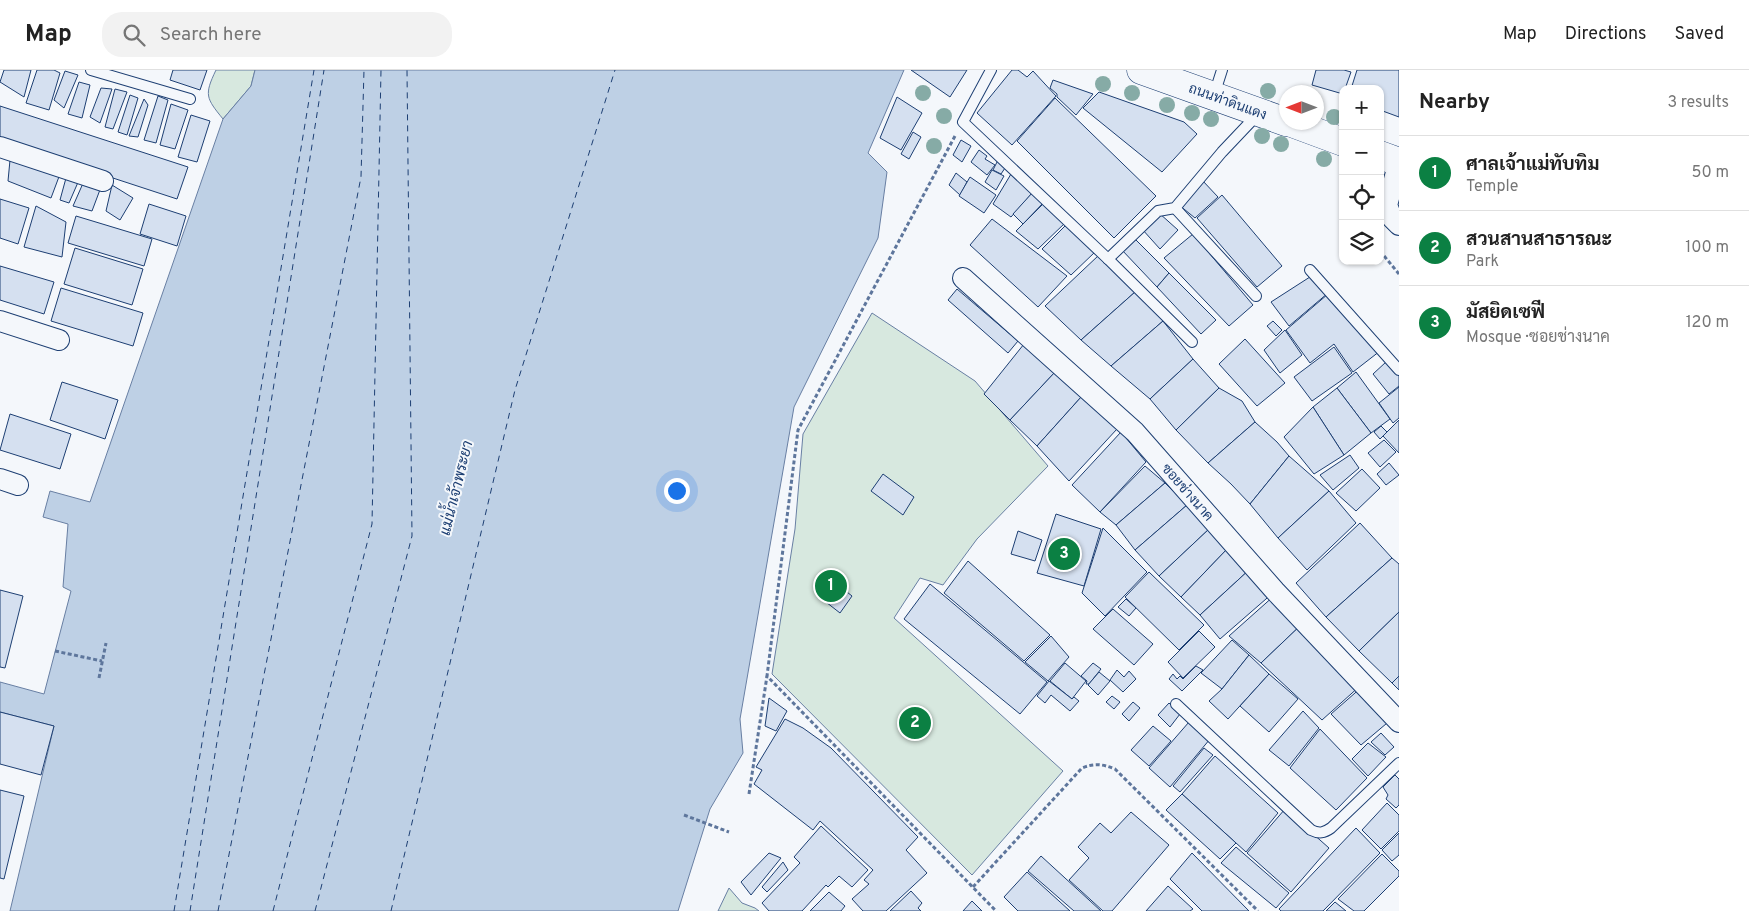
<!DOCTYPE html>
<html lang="en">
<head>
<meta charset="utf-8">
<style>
  body { margin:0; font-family:Overpass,Sarabun,sans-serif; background:#f2f2f2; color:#222 }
  .controls { position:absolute; right:15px; top:15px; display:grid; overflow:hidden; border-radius:10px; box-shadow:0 1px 4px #0004 }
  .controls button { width:45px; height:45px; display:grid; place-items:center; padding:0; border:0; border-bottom:1px solid #e0e0e0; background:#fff; color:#222; font:25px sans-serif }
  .compass { position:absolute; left:1279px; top:15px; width:45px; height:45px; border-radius:50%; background:#fff; box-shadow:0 1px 4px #0004; rotate:270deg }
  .you { position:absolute; left:676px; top:420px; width:18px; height:18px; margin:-12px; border:4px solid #fff; border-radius:50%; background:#1a73e8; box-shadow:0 0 0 8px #1a73e833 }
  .badge { display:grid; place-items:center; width:32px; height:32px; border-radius:50%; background:#0b8043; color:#fff; font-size:16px; font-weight:700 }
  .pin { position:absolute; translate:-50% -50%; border:2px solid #fff; box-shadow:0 1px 5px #0006 }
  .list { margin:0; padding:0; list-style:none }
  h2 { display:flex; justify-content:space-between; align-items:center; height:65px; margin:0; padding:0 20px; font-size:21px }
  h2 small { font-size:16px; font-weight:400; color:#767676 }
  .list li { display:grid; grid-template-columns:32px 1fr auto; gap:15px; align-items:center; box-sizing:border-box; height:75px; padding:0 20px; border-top:1px solid #e0e0e0 }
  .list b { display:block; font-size:19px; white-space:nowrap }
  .list p { margin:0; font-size:16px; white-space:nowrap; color:#767676 }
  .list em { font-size:16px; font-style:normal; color:#767676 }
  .icon { flex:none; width:28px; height:28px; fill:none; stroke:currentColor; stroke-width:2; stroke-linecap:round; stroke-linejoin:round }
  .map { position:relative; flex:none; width:1399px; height:841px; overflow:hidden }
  header { display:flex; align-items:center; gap:30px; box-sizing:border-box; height:70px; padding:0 25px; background:#fff; border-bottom:1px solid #e0e0e0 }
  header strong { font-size:24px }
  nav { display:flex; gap:28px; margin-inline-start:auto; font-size:18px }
  .search { width:350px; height:45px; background:#f2f2f2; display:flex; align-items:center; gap:12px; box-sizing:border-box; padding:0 18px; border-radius:20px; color:#767676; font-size:19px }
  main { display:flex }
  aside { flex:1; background:#fff }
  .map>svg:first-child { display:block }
</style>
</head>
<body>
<header>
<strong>Map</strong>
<div class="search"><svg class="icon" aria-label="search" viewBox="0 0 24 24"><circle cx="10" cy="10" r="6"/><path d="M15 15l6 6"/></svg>Search here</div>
<nav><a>Map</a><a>Directions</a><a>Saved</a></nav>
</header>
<main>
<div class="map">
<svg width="1399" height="841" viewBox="0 0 1399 841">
  <rect width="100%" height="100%" fill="#f4f7fb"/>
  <g fill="#d7e8df" stroke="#687fa3">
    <path d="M216,0H255L251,16L223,49C206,28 204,25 216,0Z"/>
    <path d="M872,243L975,311L1048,396L977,469L943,515L920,508L894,548L1063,701L972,805L772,604L795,459L803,364Z"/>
    <path d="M729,818L742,833L755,838L759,841H718Z"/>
  </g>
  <path fill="#bed0e5" stroke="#687fa3" d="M255,0H904L868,83L887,102L878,168L794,337L740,649L743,683L710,739L678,841H10L54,656L0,642V612L44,624L71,521L63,517L68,454L43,447L50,421L90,432L223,49L251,16Z"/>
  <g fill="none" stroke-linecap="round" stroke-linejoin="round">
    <g stroke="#1d3f73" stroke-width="1" stroke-dasharray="6 5" stroke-linecap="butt">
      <path d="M174,841L314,0"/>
      <path d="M190,841L324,0"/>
      <path d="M218,841L361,107L364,0"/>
      <path d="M273,841L372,454L381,0"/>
      <path d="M315,841L412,466L407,0"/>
      <path d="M391,841L515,320L615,0"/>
    </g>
  </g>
  <g fill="#d5e0f0" stroke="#1d3f73">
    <path d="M4,0H31L24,27L0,12Z"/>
    <path d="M37,0H54L60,3L49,40L26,33Z"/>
    <path d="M173,0H207L200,20L170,10Z"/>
    <path d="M911,0H967L950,27Z"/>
    <path d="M1012,0H1018L1027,7L1033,1L1056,26L1012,75L977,43Z"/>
    <path d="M1316,0H1344L1351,2L1345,19H1343V24L1312,15Z"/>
    <path d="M1357,0H1399V47L1380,40V19H1351Z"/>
    <path d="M65,1L78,5L64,38L54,30Z"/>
    <path d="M1053,10L1093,24L1076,45L1057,27V24L1050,18Z"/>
    <path d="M79,12L90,15L82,48L68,44Z"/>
    <path d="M101,18L112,19L100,53L90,47Z"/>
    <path d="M115,19L127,22L113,59L105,57Z"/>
    <path d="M1099,22L1184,52L1197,64L1162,102L1083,38Z"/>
    <path d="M130,25L138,28L127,65L118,62Z"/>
    <path d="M158,26L168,30L156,73L144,70Z"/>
    <path d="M897,27L922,43L901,80L880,68Z"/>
    <path d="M1055,28L1156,126L1114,168L1017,71Z"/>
    <path d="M144,29L148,35L138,67L129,66Z"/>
    <path d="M171,34L188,40L175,79L160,75Z"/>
    <path d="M0,36L188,97L177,129L0,71Z"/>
    <path d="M191,45L210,51L197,92L178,87Z"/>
    <path d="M913,62L921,67L909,89L901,84Z"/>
    <path d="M961,70L971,76L962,92L953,85Z"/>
    <path d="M979,80L987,86L985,89L995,95L987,105L971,92Z"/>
    <path d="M999,88L1007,95L1001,104L993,100Z"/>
    <path d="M10,90L60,104L51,128L8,111Z"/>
    <path d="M992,100L1004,106L996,120L985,112Z"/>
    <path d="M956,103L967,112L960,125L949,115Z"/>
    <path d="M1011,104L1034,121L1011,147L993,134Z"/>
    <path d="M970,107L996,125L984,143L959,126Z"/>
    <path d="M66,108L79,110L69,133L60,130Z"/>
    <path d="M1202,110L1218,127L1195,148L1179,135Z"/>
    <path d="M84,111L101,117L92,141L73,136Z"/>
    <path d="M112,115L133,128L120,150L106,141Z"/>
    <path d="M1033,122L1044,132L1023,154L1013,144Z"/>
    <path d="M1222,125L1282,196L1257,217L1197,148Z"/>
    <path d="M0,129L29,138L18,174L0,168Z"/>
    <path d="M1045,132L1066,152L1038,179L1016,161Z"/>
    <path d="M149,134L186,146L177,176L140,164Z"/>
    <path d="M36,136L66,152L62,187L24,177Z"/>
    <path d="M1159,143L1178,160L1160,179L1142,159Z"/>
    <path d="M76,146L152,169L144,196L68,173Z"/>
    <path d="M992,149L1067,206L1038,237L970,175Z"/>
    <path d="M1067,154L1095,182L1071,205L1042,179Z"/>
    <path d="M1193,164L1253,235L1229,256L1164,188Z"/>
    <path d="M1133,167L1169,203L1157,217L1121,179Z"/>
    <path d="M75,178L143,199L132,235L64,214Z"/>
    <path d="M1099,185L1135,222L1081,270L1045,236Z"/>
    <path d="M0,196L54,212L44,244L0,230Z"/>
    <path d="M1169,203L1216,250L1201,264L1157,217Z"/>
    <path d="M1313,205L1328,223L1289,256L1271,232Z"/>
    <path d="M61,218L143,243L133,276L51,251Z"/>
    <path d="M957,219L1018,271L1008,283L948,230Z"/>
    <path d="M1135,222L1163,251L1111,296L1081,270Z"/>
    <path d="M1328,224L1380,281L1353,302L1334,274L1310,293L1286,260Z"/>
    <path d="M1163,251L1193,289L1150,329L1111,296Z"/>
    <path d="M1273,251L1282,260L1276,266L1267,256Z"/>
    <path d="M1285,260L1302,285L1280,303L1264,280Z"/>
    <path d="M1245,269L1285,313L1257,336L1219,294Z"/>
    <path d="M1024,274L1056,301L1010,350L984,324Z"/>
    <path d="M1334,277L1352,303L1312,331L1294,307Z"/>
    <path d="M1193,289L1219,318L1176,360L1150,329Z"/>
    <path d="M1386,292L1399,306V316L1389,324L1373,304Z"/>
    <path d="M1056,301L1082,326L1037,376L1010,350Z"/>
    <path d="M1356,302L1390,349L1371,363L1337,318Z"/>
    <path d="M62,312L118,330L105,369L50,350Z"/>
    <path d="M1399,317V348L1393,353L1379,333Z"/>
    <path d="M1219,318L1242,331L1255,352L1208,393L1176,360Z"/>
    <path d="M1337,318L1371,363L1344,385L1313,337Z"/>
    <path d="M1082,326L1117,359L1069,411L1037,376Z"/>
    <path d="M1313,337L1344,385L1314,404L1284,367Z"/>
    <path d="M10,344L71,364L60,399L0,380Z"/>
    <path d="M1399,350V383L1383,366Z"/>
    <path d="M1255,352L1277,372L1289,386L1250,434L1231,414L1208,393Z"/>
    <path d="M1381,356L1387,362L1380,369L1374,362Z"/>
    <path d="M1121,362L1146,392L1100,442L1072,415Z"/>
    <path d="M1384,370L1396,382L1380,397L1368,383Z"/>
    <path d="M1350,385L1359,398L1333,420L1320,405Z"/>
    <path d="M1289,386L1329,421L1278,468L1250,434Z"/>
    <path d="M1389,393L1399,405L1386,415L1377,404Z"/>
    <path d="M1145,396L1165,413L1116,455L1100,442Z"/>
    <path d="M1362,399L1380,418L1356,441L1336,423Z"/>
    <path d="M883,404L914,427L903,445L871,421Z"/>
    <path d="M1165,413L1187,435L1135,480L1116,455Z"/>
    <path d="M1329,421L1356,453L1307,500L1278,468Z"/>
    <path d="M1187,435L1209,459L1159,506L1135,480Z"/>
    <path d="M1056,444L1101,459L1084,516L1037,503Z"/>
    <path d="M1360,453L1392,488L1326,547L1296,513Z"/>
    <path d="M1103,458L1147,502L1105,546L1082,523Z"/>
    <path d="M1209,459L1229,477L1181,527L1159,506Z"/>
    <path d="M1018,461L1042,470L1035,491L1011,484Z"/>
    <path d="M1229,477L1250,499L1200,545L1181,527Z"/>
    <path d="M1392,488L1399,494V542L1359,581L1326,547Z"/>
    <path d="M968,491L1050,565L1024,591L944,523Z"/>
    <path d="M1250,499L1274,522L1220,569L1200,545Z"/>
    <path d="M1149,502L1204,555L1179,580L1125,527Z"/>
    <path d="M828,507L852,526L840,543L817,525Z"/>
    <path d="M930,514L1047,612L1020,644L904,549Z"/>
    <path d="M0,520L23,526L5,598L0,597Z"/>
    <path d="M1275,525L1302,554L1261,593L1229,566Z"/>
    <path d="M1126,529L1136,538L1129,546L1118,537Z"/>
    <path d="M1113,539L1153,574L1134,595L1093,559Z"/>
    <path d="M1399,542V606L1392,613L1359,581Z"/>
    <path d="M1302,554L1361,615L1322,650L1261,593Z"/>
    <path d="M1199,561L1215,577L1183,608L1168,592Z"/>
    <path d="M1051,566L1069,587L1048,611L1025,592Z"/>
    <path d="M1232,570L1249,585L1222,619L1201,603Z"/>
    <path d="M1249,585L1269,604L1228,649L1209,631L1222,619Z"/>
    <path d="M1065,593L1086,611L1072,629L1050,611Z"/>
    <path d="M1093,593L1101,599L1089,614H1086L1087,611L1081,606Z"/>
    <path d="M1196,596L1203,600L1182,621L1169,609L1173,604L1177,609L1180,606L1183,609Z"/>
    <path d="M1117,600L1124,607L1129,601L1136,609L1123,622L1110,610Z"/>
    <path d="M1099,602L1110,611L1098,625L1088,615Z"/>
    <path d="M1269,604L1298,629L1269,662L1240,636Z"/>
    <path d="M1399,606V620L1392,613Z"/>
    <path d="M1049,611L1072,629L1074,627L1079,631L1070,641L1051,625L1045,633L1037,626Z"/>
    <path d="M1363,616L1393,648L1361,675L1331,644Z"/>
    <path d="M1112,626L1120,632L1114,639L1106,632Z"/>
    <path d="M769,628L787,641L776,661L765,656Z"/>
    <path d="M1133,632L1140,638L1129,651L1122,644Z"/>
    <path d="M1169,633L1180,644L1170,657L1158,645Z"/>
    <path d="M1303,641L1319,658L1289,696L1269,680Z"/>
    <path d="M0,642L54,656L41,705L0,694Z"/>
    <path d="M785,649L803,658L831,678L918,767L906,780L927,803L886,841H863L852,829L869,814L864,810L873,800L820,751L813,760L754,714L762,700L756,697Z"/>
    <path d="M1189,652L1210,669L1170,717L1149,698Z"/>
    <path d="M1153,656L1171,671L1149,696L1131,680Z"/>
    <path d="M1320,659L1367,708L1336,740L1290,698Z"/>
    <path d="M1381,663L1394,677L1385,685L1371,672Z"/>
    <path d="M1368,673L1386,687L1368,706L1352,689Z"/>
    <path d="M1204,678L1213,685L1180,722L1173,716Z"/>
    <path d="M1215,686L1278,743L1246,782L1182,724Z"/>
    <path d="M1395,705L1399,709V735L1396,738L1386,729L1388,725L1383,717Z"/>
    <path d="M0,720L24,726L4,809L0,808Z"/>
    <path d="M1182,724L1236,773L1220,789L1166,740Z"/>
    <path d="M1387,733L1399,745V761L1381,779L1362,760Z"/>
    <path d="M1285,739L1329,778L1291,822L1247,783Z"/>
    <path d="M1131,742L1169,775L1112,841H1103L1069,810L1089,788L1078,777L1100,753L1111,763Z"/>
    <path d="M821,756L868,800L852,817L839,806L828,817L826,815L802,841H769L762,833L800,793L794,787Z"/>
    <path d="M1356,758L1380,783L1323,841H1281L1279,839Z"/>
    <path d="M1399,763V785L1392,791L1382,780Z"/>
    <path d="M1236,777L1289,823L1276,838L1221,793Z"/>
    <path d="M769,783L781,788L751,825L741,812Z"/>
    <path d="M1192,783L1249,841H1202L1170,809Z"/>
    <path d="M1382,784L1399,801V806L1364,841H1354L1338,829Z"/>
    <path d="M1041,786L1101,841H1074L1028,801Z"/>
    <path d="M783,792L788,800L767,822L762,817Z"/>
    <path d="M1027,802L1070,841H1018L1004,827Z"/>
    <path d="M1168,816L1193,839L1190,841H1146Z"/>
    <path d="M911,821L922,833L918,838L921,841H890Z"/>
    <path d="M829,822L845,836L841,841H810Z"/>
    <path d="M972,831L982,841H963Z"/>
    <path d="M1335,832L1346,841H1326Z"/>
  </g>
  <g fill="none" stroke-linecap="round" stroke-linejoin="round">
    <g stroke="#1d3f73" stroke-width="12">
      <g id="lane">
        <path d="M91,0L190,29"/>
        <path d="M991,0L963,52L1108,189L1192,272"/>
        <path d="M1214,25L1222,0"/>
        <path d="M1175,138L1256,226"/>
        <path d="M1108,189L1158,141L1175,138L1222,82L1258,44"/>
        <path d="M1310,200L1399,300"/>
        <path d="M1176,634L1311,760C1319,764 1324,763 1331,758L1399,693"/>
      </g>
    </g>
    <g stroke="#1d3f73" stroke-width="22">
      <g id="street">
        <path d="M0,77L103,111"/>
        <path d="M1399,92L1387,135L1392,148L1399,155"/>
        <path d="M963,208L1135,362L1275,521L1399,652"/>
        <path d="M0,251L59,270"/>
        <path d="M0,409L18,415"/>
      </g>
    </g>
    <g stroke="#1d3f73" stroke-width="29">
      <g id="secondary">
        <path d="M1141,0L1286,52"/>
        <path d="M1289,52L1343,72"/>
        <path d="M1380,85L1399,92"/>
      </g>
    </g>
    <g stroke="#5e769c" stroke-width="3" stroke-dasharray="4 2.5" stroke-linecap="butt">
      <path d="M955,66L798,360L767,606L996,841"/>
      <path d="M1380,181L1399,204"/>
      <path d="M55,581L102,591"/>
      <path d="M99,608L106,573"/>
      <path d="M749,724L767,606"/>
      <path d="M684,745L729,762"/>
      <path d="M973,817L1082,698C1094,693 1103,694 1115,699L1258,841"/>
    </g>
    <use href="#lane" stroke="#f4f7fb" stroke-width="10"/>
    <use href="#street" stroke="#f4f7fb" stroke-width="20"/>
    <use href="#secondary" stroke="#f4f7fb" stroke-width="28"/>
  </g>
  <g fill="#86aba6">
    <circle cx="1103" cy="14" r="8"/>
    <circle cx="1268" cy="21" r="8"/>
    <circle cx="923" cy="23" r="8"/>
    <circle cx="1132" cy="23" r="8"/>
    <circle cx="1167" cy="35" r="8"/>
    <circle cx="1192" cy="43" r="8"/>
    <circle cx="944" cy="46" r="8"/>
    <circle cx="1334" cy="47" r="8"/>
    <circle cx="1211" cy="49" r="8"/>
    <circle cx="1262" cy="66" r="8"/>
    <circle cx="1281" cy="74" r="8"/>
    <circle cx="934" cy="76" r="8"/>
    <circle cx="1324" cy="89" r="8"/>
  </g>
  <g text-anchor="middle" stroke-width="4" stroke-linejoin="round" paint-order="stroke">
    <g font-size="14" fill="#1d3f73" stroke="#f4f7fb">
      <text transform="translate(1228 31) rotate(20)" y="5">ถนนท่าดินแดง</text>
      <text transform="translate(1188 422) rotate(49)" y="5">ซอยช่างนาค</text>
    </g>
    <g font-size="15" font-style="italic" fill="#1d3f73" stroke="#f4f7fb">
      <text transform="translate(456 418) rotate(-76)" y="5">แม่น้ำเจ้าพระยา</text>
    </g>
  </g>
</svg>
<div class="controls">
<button>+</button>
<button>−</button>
<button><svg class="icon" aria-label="locate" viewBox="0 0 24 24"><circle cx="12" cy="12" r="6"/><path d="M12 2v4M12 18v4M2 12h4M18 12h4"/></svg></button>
<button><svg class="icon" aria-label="layers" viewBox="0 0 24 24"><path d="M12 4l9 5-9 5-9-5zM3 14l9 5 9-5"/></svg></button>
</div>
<svg class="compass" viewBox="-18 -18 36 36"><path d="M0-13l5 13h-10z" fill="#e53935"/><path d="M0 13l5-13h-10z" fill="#767676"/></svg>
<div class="you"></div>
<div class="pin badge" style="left:831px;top:516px">1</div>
<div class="pin badge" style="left:915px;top:653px">2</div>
<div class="pin badge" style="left:1064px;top:484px">3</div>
</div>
<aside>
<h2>Nearby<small>3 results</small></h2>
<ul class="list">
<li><span class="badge">1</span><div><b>ศาลเจ้าแม่ทับทิม</b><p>Temple</p></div><em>50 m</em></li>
<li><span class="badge">2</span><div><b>สวนสานสาธารณะ</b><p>Park</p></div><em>100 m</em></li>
<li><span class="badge">3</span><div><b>มัสยิดเซฟี</b><p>Mosque · ซอยช่างนาค</p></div><em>120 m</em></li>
</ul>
</aside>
</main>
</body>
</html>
